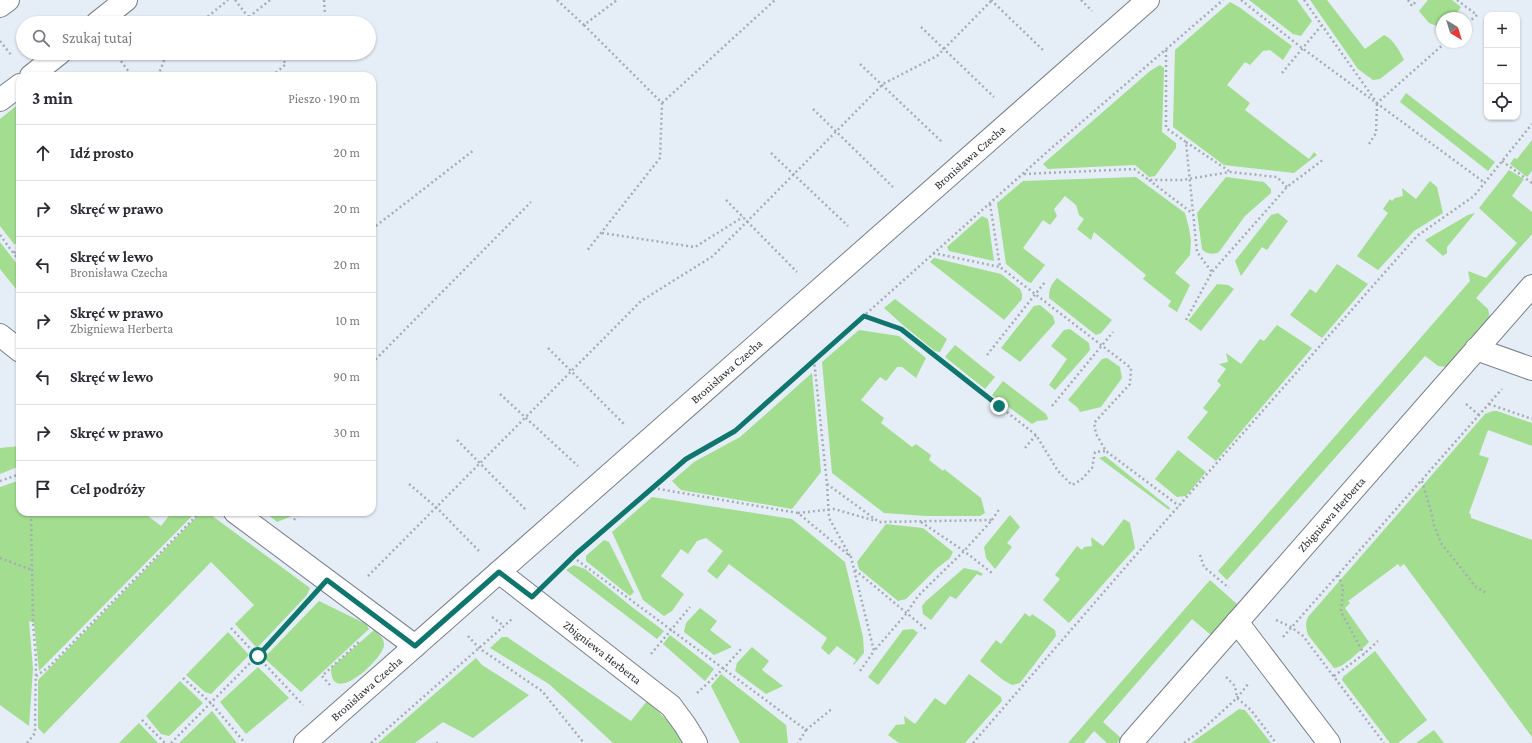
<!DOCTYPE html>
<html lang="pl">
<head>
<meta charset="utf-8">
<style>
  body { margin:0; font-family:"Crimson Pro",serif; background:#f7f7f7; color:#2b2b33 }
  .controls { position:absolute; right:12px; top:12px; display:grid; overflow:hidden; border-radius:8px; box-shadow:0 1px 3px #0004 }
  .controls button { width:36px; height:36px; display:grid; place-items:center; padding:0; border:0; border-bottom:1px solid #e1e1e2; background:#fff; color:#2b2b33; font:20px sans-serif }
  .compass { position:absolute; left:1436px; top:12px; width:36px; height:36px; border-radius:50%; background:#fff; box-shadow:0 1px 3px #0004; rotate:142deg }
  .stop { position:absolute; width:12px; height:12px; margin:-9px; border:3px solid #0f766e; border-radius:50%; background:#fff }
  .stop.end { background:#0f766e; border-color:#fff; box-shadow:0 1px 4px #0008 }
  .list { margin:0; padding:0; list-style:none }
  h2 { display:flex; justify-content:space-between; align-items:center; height:52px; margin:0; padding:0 16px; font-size:17px }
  h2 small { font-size:13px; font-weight:400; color:#7c7c81 }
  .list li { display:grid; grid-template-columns:26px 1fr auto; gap:12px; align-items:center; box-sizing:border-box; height:56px; padding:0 16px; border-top:1px solid #e1e1e2 }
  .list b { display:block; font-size:15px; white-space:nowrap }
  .list p { margin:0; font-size:13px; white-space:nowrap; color:#7c7c81 }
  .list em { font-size:13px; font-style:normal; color:#7c7c81 }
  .icon { flex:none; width:22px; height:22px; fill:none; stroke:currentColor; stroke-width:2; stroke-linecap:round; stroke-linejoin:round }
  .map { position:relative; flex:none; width:1532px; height:743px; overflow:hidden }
  .search { position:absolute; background:#fff; box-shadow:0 1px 3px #0004; left:16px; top:16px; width:360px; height:44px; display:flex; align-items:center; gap:10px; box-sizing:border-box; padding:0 14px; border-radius:22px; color:#7c7c81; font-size:15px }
  .panel { position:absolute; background:#fff; box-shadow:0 1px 3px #0004; left:16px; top:72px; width:360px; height:444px; border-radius:12px }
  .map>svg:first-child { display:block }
</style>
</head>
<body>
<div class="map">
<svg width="1532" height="743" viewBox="0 0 1532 743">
  <rect width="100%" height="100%" fill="#e5edf6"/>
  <g fill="#a3dd90">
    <path d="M1249,0H1297L1312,21L1301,36L1293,34Z"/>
    <path d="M1310,0H1327L1365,49L1384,35C1394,40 1399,50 1404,60L1380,79L1373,80L1358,69Z"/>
    <path d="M1428,0H1452L1461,7L1453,18H1442V28L1429,23L1419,11Z"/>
    <path d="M1230,2L1239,7L1292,46L1283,60L1270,50L1263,51L1250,65L1245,62L1227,85L1250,103L1245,110L1309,159L1314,152L1317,155L1294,173L1224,165L1173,127L1175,50Z"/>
    <path d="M1160,65L1164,68L1162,132L1176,143V148L1155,176L1149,177L1135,165L1048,169L1043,164L1150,71Z"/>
    <path d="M1406,93L1495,162L1488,171L1400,102Z"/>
    <path d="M20,103V244H14L0,226V119Z"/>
    <path d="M1532,140V171L1527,177L1510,164L1514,158L1517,159Z"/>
    <path d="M1509,170L1524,179L1512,196L1532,212V234L1476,298L1488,309L1490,318L1447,367L1438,366L1425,356L1227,580L1218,571L1470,281L1468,271L1486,278L1517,243L1479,208Z"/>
    <path d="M1136,177L1185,213L1189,228L1191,241L1190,255L1175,273L1190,285L1177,312L1168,306L1171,301L1143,279L1146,275L1094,232L1091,240L1077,229L1084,219L1079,215L1076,205L1065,196L1054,209L1057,216L1050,225L1043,220L1023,248L1045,265L1031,283L1028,282L1006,264L997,203L1023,181Z"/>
    <path d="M1226,177L1264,182L1271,189V193L1245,216L1219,252C1214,255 1205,254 1202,249L1197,213Z"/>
    <path d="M1430,181L1437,187L1443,213L1414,231L1378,270L1357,256L1388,213L1383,209L1390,199L1392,201L1395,198L1403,196L1402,188L1416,199Z"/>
    <path d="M1278,213L1288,221L1267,250L1262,247L1241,276L1235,261L1271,215Z"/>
    <path d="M1475,213L1447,247V253L1443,256L1425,240L1468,215Z"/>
    <path d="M982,216L988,219L994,261L949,251L947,247Z"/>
    <path d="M0,242L20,268V294L0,269Z"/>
    <path d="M934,258L1001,274L1020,289L1022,294V299L1004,320L1003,319L930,262Z"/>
    <path d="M1337,264L1368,284L1322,338L1290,315L1310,289L1316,293Z"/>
    <path d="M1057,278L1112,320L1101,333L1096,335L1049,298C1049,289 1051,285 1057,278Z"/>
    <path d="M1217,284L1228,285L1234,289L1201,331L1188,321Z"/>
    <path d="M895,299L947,339L940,352L935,351L904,326L884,308Z"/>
    <path d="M1040,305L1053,316L1055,323L1020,362L1001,348L1034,306Z"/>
    <path d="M1277,325L1312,348L1216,461L1187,438L1208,412L1203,408L1221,385L1217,381L1226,369L1219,364L1228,362L1226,353L1241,364L1260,339L1264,341Z"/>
    <path d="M1070,329L1089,343L1090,350L1055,390L1049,385L1067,359L1051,346L1064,330Z"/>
    <path d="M859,330L899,336L926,358L916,378L902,367H897L886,381L880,377L861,400L884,418L881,423L912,447L916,444L931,455L929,460L943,471L944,469L981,498L985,513L980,516H926L884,513L832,473L822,362Z"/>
    <path d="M955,345L995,377L985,389L945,357Z"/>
    <path d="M1107,358L1120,367L1122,378L1101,407L1080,412L1078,408L1068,400L1102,359Z"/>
    <path d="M812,373L821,472L792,509L681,490L672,481L694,462L740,437Z"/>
    <path d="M1003,381L1046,414L1048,418L1047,420L1037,421L1032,424L992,395Z"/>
    <path d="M1493,411H1497L1532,423V446L1488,430L1479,455L1489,458L1469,513L1471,515V518L1532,540V737L1404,564L1400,567L1398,564L1348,601L1350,603L1345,608L1369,642C1362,649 1343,668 1334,668L1308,635C1306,628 1305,624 1308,617L1485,414Z"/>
    <path d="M20,446V466L0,474V448Z"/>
    <path d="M1178,450L1206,472L1186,496L1177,497L1155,479Z"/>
    <path d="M1105,456L1170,508L1169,510L1099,458Z"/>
    <path d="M20,480V512H143L161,526L172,512H196L39,671L34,623L29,621L33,669L29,726L0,705V487Z"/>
    <path d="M652,497L792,519L845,562L863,637L864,653L854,665L853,664L856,660L837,646L829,655L821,648L827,638L729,564L717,579L707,571L723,551L706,538L697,541L688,554L681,549L661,576L684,594L672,611L664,616L643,600L612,532Z"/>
    <path d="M201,512H207L310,588L307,595L257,648L235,624L254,605L211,562L44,734L38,728V680Z"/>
    <path d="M265,512H298L297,514L277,522Z"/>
    <path d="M1010,515L1020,527L1007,543L1012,547L995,569L986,558L984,547Z"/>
    <path d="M1124,519L1130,523L1135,548L1069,623L1043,600L1060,579L1055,575L1077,546L1082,550L1084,547L1092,546L1091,537L1103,546Z"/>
    <path d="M886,524L923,528L953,552L950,558L936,569L906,599L898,601L859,569L857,562Z"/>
    <path d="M604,540L609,542L634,592L630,596L586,561V556Z"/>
    <path d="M574,565L585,569L632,607L664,631L657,639L566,570Z"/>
    <path d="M964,568L978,571L983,574L981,576L977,574L956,599L950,596L931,620L923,614L922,606L926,601Z"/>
    <path d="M1210,580L1238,605L1211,635L1192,619L1103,722L1121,738L1117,743H1107L1094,731L1084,743H1068Z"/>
    <path d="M319,601L366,624L369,629L301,692L264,658Z"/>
    <path d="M700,608L717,621L710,630L732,647L714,655L684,632L686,623Z"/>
    <path d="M1025,613L1030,617L1032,614L1055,630L1056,636L1020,683L1012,685L1003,680L980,661L996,640L1001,644Z"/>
    <path d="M913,629L918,633L920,630L878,685L868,677L903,630Z"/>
    <path d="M374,630C379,634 384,638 384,645C384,658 330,709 331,668Z"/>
    <path d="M228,632L249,655L211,694L205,692L186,675Z"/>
    <path d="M670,635L714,669L705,681L663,644Z"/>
    <path d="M502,637H507L631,721L647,701L672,725L683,743H613L549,684L490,648Z"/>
    <path d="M752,647L769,661L762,670L783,686L766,694L735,671L737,663Z"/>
    <path d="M1375,651L1427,720L1398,743H1390L1342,680L1343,677Z"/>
    <path d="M476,658L482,665L529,695L473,738L443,722L415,743H378Z"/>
    <path d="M258,667L289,698L246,734L220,702Z"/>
    <path d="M721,674L786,725L788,743H740L711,686Z"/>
    <path d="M969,674L1001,697L1002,701L965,743H899L888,735L896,725L905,724L904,716L915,724L935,698L945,705Z"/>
    <path d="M180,681L203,703L169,736L161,734L146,716Z"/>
    <path d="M1239,709L1245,710L1271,743H1191Z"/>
    <path d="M212,711L237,743H179Z"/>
    <path d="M139,723L158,743H119Z"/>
    <path d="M1434,730L1444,743H1416Z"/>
  </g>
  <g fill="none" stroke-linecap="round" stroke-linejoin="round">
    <g stroke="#7a8089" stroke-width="24">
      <g id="pedestrian">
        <path d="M97,23L126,0"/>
        <path d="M31,76L60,53"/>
        <path d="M0,100L20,85"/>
      </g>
    </g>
    <g stroke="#7a8089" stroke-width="24">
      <g id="minor">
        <path d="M0,6L8,0"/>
        <path d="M0,335L20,351"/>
        <path d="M1476,349L1532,369"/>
        <path d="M235,512L415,646"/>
        <path id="s1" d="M499,572L671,706L685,725L696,743"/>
        <path d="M1237,622L1329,743"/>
        <path id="s2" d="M305,743L1148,0"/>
        <path id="s3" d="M1131,743L1532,286"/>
      </g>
    </g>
    <g stroke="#a7adb4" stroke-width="2.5" stroke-dasharray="2 3" stroke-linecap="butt">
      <path d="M235,0L253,23"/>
      <path d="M324,0L325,15"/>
      <path d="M557,0L584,25L617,0"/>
      <path d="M991,0L1045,52"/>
      <path d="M1081,0L1092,11"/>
      <path d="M1241,0L1302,48L1485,183"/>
      <path d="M1304,0L1377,103L1446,42"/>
      <path d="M1408,0L1412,6L1417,0"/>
      <path d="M1457,0L1477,15L1466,24"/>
      <path d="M249,17L270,0"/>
      <path d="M200,23L228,0"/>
      <path d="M584,25L662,103L660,158L586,252"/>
      <path d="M921,27L994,97"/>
      <path d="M0,41L12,56"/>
      <path d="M1166,50V128L1186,142L1197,252L1212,272"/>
      <path d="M115,53L132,76"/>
      <path d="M860,64L942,142"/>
      <path d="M1282,73L1321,26"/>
      <path d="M158,76L167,53"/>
      <path d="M272,76L286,64L277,53"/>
      <path d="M662,103L775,0"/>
      <path d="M813,109L893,187"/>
      <path d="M1186,142L1229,171"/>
      <path d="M1369,144L1376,133L1377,104"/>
      <path d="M771,153L848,226"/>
      <path d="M1502,161L1532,183"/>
      <path d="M1024,174L1134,169L1149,180H1182L1230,172L1277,177L1287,187"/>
      <path d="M1149,180L1192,213"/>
      <path d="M726,200L797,272"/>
      <path d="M990,204L1000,267L1131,368L1130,384L1094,423L1096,434L1106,451L1179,506"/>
      <path d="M372,229L474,150"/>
      <path d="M602,233L695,247L743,217"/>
      <path d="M0,235L20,262"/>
      <path d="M14,253L20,248"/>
      <path d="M933,253L1000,267"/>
      <path d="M863,315L901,329L1036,435L1058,471L1072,485L1081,480L1092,468L1095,452L1106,451"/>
      <path d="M1186,320L1212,272L1287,187L1324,159"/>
      <path d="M548,348L624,424"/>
      <path d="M987,355L1045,282"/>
      <path d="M372,363L531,202"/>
      <path d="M500,394L578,466"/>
      <path d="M1466,404L1479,415"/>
      <path d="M1489,404L1532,419"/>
      <path d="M1052,406L1113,332"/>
      <path d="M457,440L526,510"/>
      <path d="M1025,448L1036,435"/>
      <path d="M0,481L20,474"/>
      <path d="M1422,481L1431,511L1434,525L1441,543L1476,587L1488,594"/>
      <path d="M409,484L436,507L480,552"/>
      <path d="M827,484L829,518L850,556"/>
      <path d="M653,488L798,513L851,557L874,651L906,614L918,596L964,551L992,520L879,522L827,484L814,360"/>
      <path d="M798,513L834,509L876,521"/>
      <path d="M294,520L300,512"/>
      <path d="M992,520L1000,508"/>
      <path d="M921,522L964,551L992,573"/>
      <path d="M1200,555L1204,567L1229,588"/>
      <path d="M573,557L806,730L798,743"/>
      <path d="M0,558L32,570"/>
      <path d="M855,570L927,630"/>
      <path d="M1338,575L1343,588L1341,612L1364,654"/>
      <path d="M368,576L641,301L713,256L883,84L937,56L992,0"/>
      <path d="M553,577L576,555L686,459L735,431L1047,152L1223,0"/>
      <path d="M492,617L504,626"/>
      <path d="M1276,620L1291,627L1303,636L1384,743"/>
      <path d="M231,628L303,705"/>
      <path d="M468,636L479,648L542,691L584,743"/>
      <path d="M1283,637L1502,389"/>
      <path d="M651,654L690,607"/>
      <path d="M860,671L874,651"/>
      <path d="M36,676L49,667L200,512"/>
      <path d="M1334,676L1364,654L1378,641"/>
      <path d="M1226,677L1235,686L1237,698L1248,684"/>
      <path d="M183,678L211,703L245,743"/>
      <path d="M330,685L322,676L360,641"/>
      <path d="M697,693L723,669L742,648"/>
      <path d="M142,720L165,743"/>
      <path d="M806,730L833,708"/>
      <path d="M27,743L35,733L36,658L33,623L31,512"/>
      <path d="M171,743L258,655L307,602"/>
      <path d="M371,743L512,619"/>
      <path d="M436,743H438"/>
      <path d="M973,743L1162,525L1417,236L1474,196L1532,124"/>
      <path d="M1184,743L1203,729L1237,698L1251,710L1276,743"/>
    </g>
    <use href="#pedestrian" stroke="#fff" stroke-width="22"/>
    <use href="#minor" stroke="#fff" stroke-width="22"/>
  </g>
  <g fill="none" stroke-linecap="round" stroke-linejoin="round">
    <path stroke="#0f766e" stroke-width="5" d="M258,656L327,580L415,646L499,572L532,597L576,554L686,459L735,431L864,316L901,329L999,406"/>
  </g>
  <g text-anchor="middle" stroke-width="3" stroke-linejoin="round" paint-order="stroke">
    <g font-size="12" fill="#292c30" stroke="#fff">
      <text dy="4" stroke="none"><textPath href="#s2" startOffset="886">Bronisława Czecha</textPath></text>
      <text dy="4" stroke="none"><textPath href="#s2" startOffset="562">Bronisława Czecha</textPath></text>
      <text dy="4" stroke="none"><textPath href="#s3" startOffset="304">Zbigniewa Herberta</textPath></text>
      <text dy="4" stroke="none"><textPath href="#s1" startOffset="131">Zbigniewa Herberta</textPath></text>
      <text dy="4" stroke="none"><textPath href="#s2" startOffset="82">Bronisława Czecha</textPath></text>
    </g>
  </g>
</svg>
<div class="controls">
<button>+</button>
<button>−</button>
<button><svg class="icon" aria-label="locate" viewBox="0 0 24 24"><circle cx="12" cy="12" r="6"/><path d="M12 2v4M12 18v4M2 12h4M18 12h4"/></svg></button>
</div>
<svg class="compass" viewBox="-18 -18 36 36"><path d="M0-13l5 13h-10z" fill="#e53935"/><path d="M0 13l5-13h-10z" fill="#7c7c81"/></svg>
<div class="stop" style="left:258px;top:656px"></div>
<div class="stop end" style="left:999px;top:406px"></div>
<div class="search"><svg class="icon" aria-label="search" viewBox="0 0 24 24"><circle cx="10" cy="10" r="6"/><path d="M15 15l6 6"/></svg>Szukaj tutaj</div>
<section class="panel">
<h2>3 min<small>Pieszo · 190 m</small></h2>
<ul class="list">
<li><svg class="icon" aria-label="ahead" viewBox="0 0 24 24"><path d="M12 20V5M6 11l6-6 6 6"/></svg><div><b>Idź prosto</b></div><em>20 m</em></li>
<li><svg class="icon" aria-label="right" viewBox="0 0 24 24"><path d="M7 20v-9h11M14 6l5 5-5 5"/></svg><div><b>Skręć w prawo</b></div><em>20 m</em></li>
<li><svg class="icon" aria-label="left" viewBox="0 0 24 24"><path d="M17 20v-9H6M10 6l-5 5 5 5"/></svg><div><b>Skręć w lewo</b><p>Bronisława Czecha</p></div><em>20 m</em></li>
<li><svg class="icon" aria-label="right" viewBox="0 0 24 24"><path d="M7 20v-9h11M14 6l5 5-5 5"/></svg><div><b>Skręć w prawo</b><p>Zbigniewa Herberta</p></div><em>10 m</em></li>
<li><svg class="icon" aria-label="left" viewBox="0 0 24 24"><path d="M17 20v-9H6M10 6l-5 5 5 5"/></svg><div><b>Skręć w lewo</b></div><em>90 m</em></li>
<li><svg class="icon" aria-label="right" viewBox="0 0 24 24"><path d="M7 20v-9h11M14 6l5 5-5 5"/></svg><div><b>Skręć w prawo</b></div><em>30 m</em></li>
<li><svg class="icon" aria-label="arrive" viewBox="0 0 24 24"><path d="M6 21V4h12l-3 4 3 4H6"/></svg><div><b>Cel podróży</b></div></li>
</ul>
</section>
</div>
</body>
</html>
